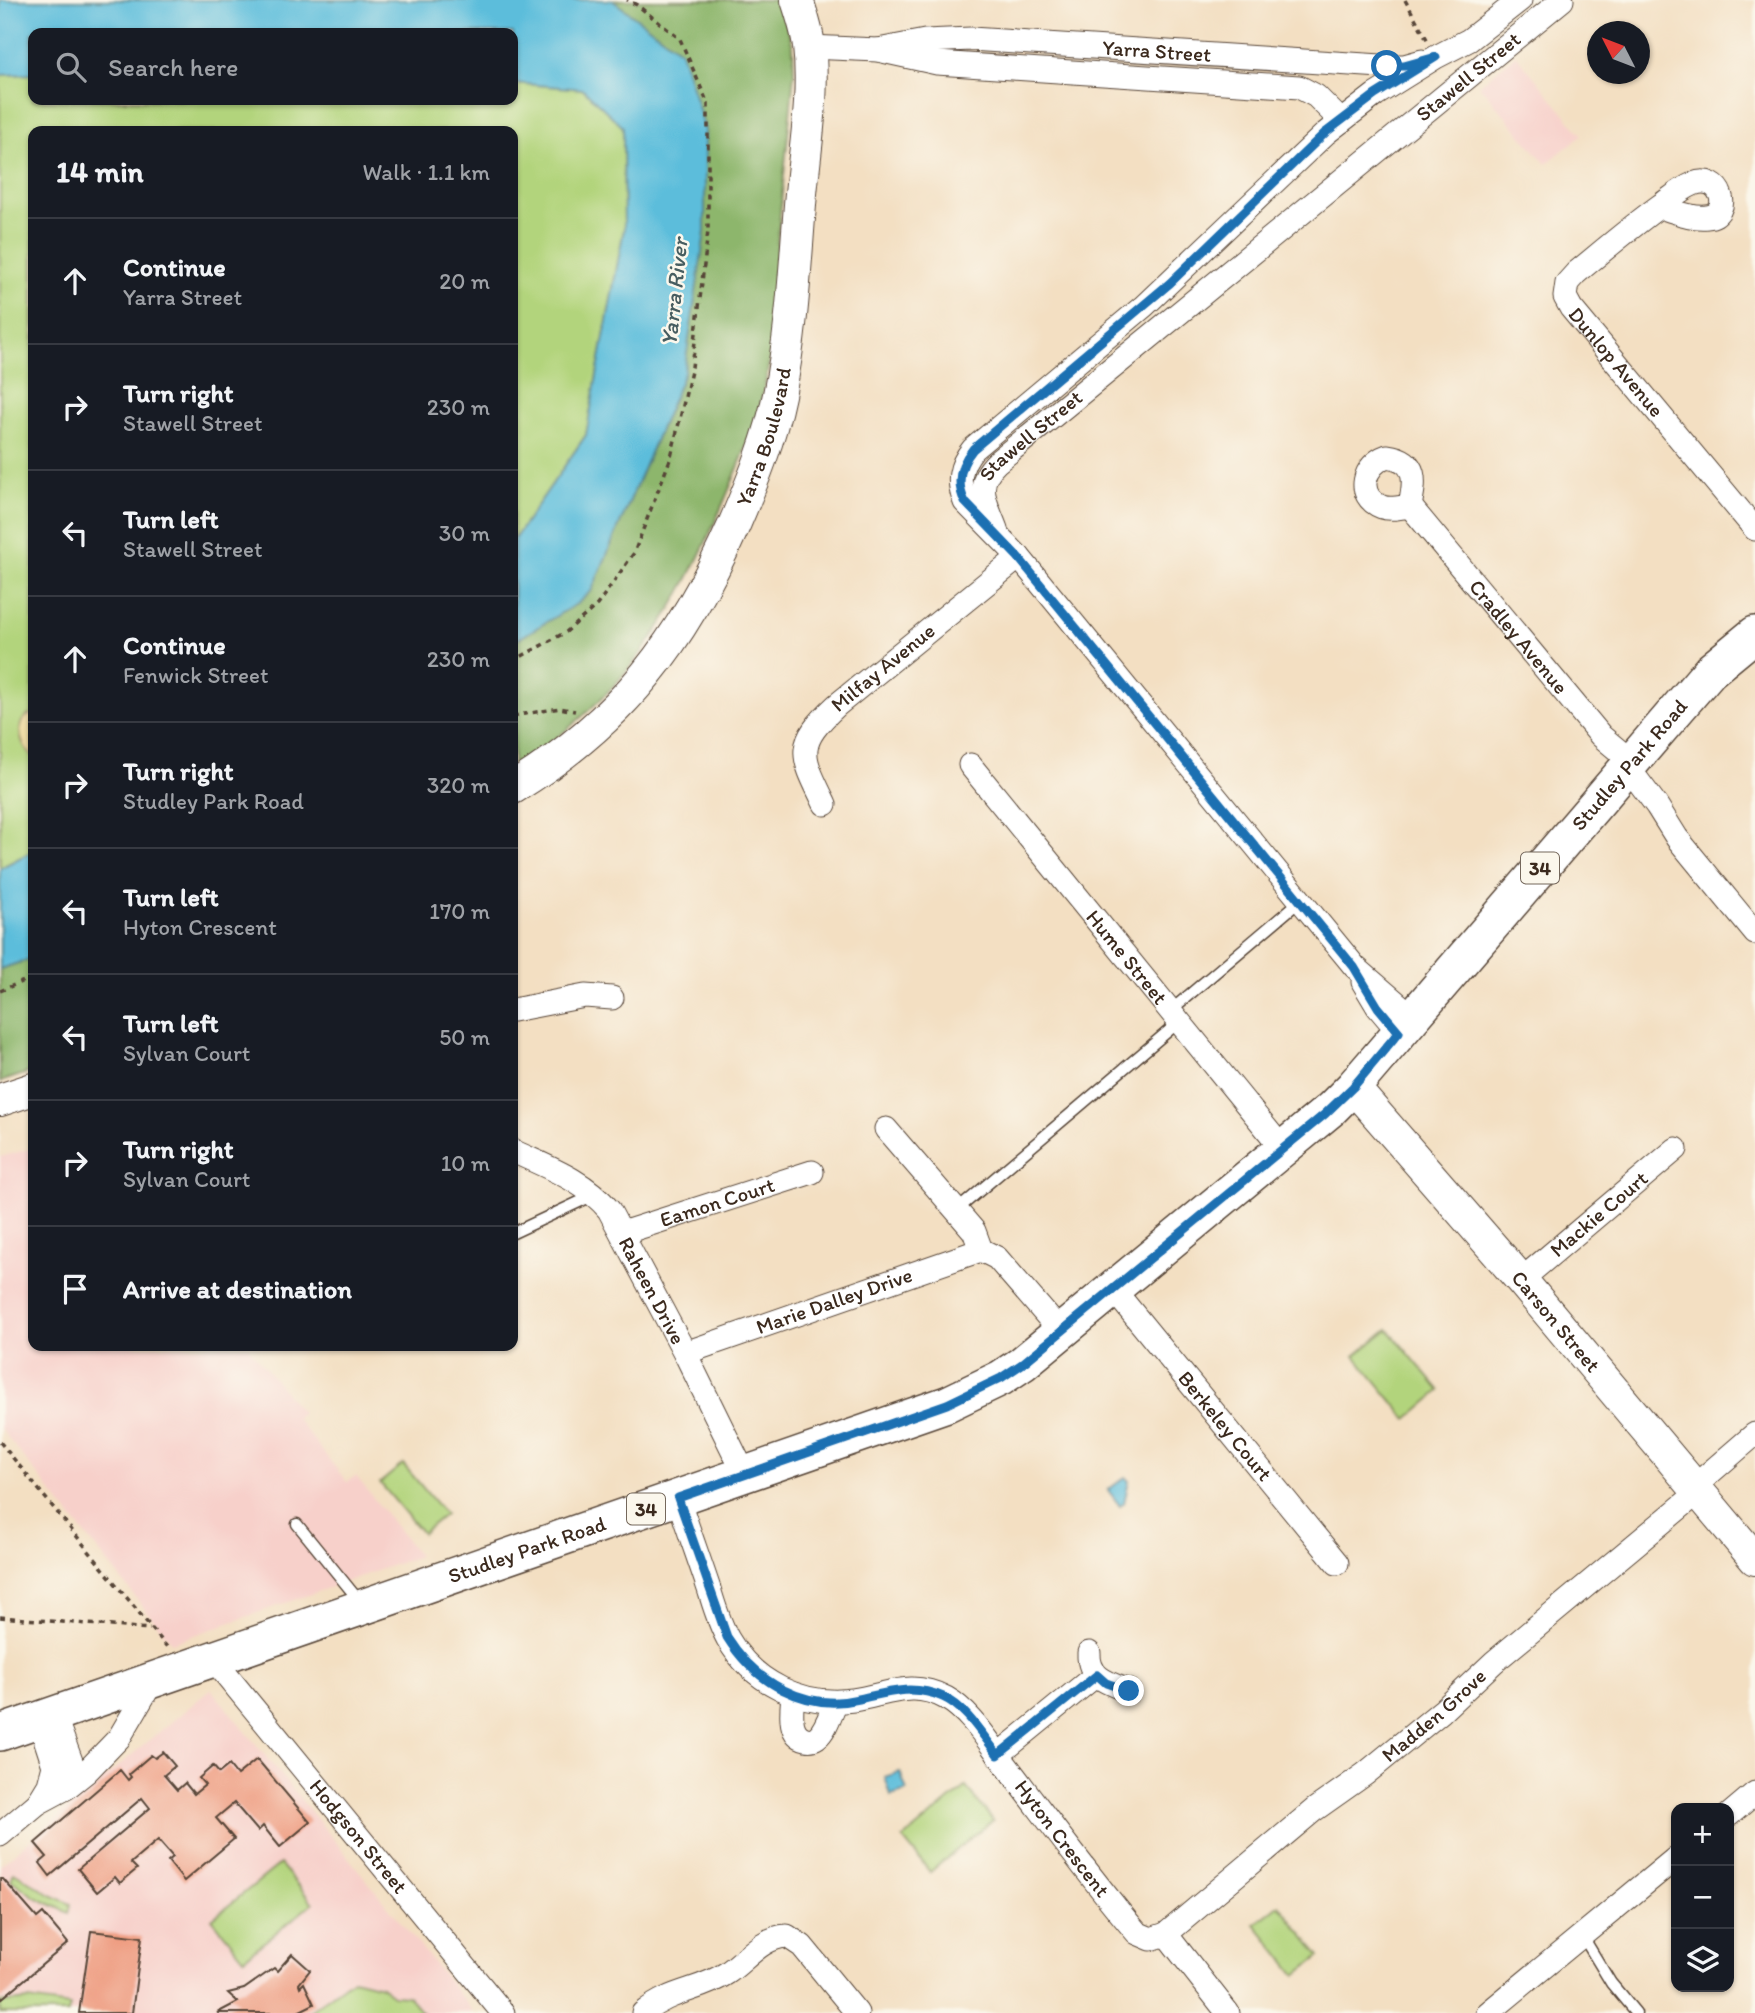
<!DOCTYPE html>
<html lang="en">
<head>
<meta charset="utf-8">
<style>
  body { margin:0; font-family:Itim,sans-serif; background:#20242c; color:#f1f3f6 }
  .controls { position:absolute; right:21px; bottom:21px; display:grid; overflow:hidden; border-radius:14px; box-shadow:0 2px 5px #0004 }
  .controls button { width:63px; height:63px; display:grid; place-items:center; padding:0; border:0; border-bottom:2px solid #363941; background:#171b24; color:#f1f3f6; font:35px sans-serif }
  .compass { position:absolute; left:1587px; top:21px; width:63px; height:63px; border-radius:50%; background:#171b24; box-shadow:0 2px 5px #0004; rotate:312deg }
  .stop { position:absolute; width:21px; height:21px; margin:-16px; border:5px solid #1f6fb2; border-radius:50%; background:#fff }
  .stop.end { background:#1f6fb2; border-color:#fff; box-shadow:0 2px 7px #0008 }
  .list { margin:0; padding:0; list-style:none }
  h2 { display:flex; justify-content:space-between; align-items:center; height:91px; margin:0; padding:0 28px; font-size:30px }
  h2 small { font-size:23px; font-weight:400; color:#9ea1a6 }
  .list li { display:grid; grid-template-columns:46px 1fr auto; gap:21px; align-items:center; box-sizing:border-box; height:126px; padding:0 28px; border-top:2px solid #363941 }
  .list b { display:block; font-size:26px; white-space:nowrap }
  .list p { margin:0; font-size:23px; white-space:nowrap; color:#9ea1a6 }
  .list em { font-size:23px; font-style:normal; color:#9ea1a6 }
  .icon { flex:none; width:38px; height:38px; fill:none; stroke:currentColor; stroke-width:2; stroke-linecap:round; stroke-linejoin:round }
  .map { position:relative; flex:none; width:1755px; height:2013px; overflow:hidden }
  .search { position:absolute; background:#171b24; box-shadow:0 2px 5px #0004; left:28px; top:28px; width:490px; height:77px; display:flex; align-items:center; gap:18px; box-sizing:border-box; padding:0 24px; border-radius:14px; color:#9ea1a6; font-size:26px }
  .panel { position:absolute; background:#171b24; box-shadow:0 2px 5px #0004; left:28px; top:126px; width:490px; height:1225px; border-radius:14px }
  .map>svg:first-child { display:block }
</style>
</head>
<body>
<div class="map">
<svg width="1755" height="2013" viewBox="0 0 1755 2013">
  <rect width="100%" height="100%" fill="#fbf7ec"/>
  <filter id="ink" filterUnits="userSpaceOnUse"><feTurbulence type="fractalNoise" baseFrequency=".0143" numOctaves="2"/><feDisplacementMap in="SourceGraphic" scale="14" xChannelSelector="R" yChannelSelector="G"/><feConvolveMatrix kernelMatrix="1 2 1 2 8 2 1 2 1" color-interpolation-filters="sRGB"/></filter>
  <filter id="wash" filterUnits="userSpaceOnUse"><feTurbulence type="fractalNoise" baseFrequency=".00686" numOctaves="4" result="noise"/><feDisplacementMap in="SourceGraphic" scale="28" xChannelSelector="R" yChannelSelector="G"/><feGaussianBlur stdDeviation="1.57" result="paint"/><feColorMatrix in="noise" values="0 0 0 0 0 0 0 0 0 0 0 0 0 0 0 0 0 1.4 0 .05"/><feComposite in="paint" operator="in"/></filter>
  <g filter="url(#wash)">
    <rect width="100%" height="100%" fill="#f3dfc2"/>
    <g fill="#f7d0ca">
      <path d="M1516,55L1582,135L1546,164L1479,85Z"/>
      <path d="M33,1148V1346H248L302,1413L296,1418L347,1482L356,1476L419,1556L172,1643L0,1428V1157Z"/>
      <path d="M211,1689L374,1889L474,2013H0V1865Z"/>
    </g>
    <g fill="#b2d47c" stroke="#767f4d" stroke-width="2">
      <path d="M33,74V100H513V83L583,89L623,127L624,229L586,435L513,541V131H33V851L0,868V75Z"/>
      <path d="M1388,1329L1440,1391L1407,1419L1355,1356Z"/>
      <path d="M403,1464L445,1514L422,1533L380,1483Z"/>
      <path d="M966,1787L993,1820L930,1872L903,1839Z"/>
      <path d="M280,1864L313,1903L244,1958L212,1919Z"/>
      <path d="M14,1872L51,1895L71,1904L69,1913L35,1897L11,1880Z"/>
      <path d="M1279,1905L1320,1956L1296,1975L1255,1924Z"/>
      <path d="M353,1979L381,1986L393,1995L408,1996L423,2013H307Z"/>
      <path d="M29,2000L70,2006L68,2013H0V2003Z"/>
    </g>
    <g fill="#8db66c" stroke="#647045" stroke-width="2">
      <path d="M612,0H779L793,46L794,73C789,131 782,189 777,247C774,294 775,343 764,389C756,427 740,463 725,499C675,617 625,698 513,768V642L578,603L592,590L684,373L681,51Z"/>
      <path d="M33,958V1071L0,1082V969Z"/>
    </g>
    <path fill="#eeda9e" stroke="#94825e" stroke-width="2" d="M33,713V757C20,745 12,721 33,713Z"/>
    <g fill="#5cbddb" stroke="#4c747c" stroke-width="2">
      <path d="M0,0H612L681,51L705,130V232L684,373L592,590L578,603L513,642V541L586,435L624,229L623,127L583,89L513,83V33H33V74L0,75Z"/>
      <path d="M33,851V958L0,969V868Z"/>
      <path d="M1125,1477L1129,1481L1124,1503L1120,1506L1108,1490Z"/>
      <path d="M900,1772L907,1791L891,1796L885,1777Z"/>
    </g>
    <g id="blocks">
      <g fill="#ee9a7e">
        <path d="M163,1752L175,1766L164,1775L177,1790L185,1783L194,1794L205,1785L199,1778L213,1766L219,1773L229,1765L237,1775L257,1759L310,1822L280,1847L263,1826L258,1831L234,1803L216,1818L234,1839L184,1881L168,1861L173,1857L158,1840L131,1863L137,1869L120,1883L115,1877L97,1892L78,1869L150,1808L142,1798L50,1876L40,1863L47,1857L35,1843L120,1770L128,1780L131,1777L129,1774L151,1755L155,1758Z"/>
        <path d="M0,1879H3L37,1918L43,1913L68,1943L0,2000Z"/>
        <path d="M91,1931L142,1937L132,2013H79Z"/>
        <path d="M292,1954L310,1970L299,1984L300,1987L304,1983L314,2004L296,2013H217L238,2002L228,1993L244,1989L274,1968L277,1971Z"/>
      </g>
    </g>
  </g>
  <g filter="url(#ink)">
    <use href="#blocks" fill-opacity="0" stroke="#574537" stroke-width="2"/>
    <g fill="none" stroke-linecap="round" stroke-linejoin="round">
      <g stroke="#574537" stroke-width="13">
        <g id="lane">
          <path d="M1170,1011L1300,901"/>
          <path d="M957,1210L1179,1022"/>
          <path d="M513,1233L594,1195"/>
          <path d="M297,1524L361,1603"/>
          <path d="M1582,1935L1611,1983L1636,2013"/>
        </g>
      </g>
      <g stroke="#574537" stroke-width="25">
        <g id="street">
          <path d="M809,47L878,50L937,63L1299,87L1316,96L1341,121"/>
          <path id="s1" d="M878,50L925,41L971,39L1381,66H1404L1422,61"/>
          <path id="s2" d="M1659,207C1674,211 1691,219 1707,217C1733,215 1722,172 1693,184C1681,189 1671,198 1661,205C1632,226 1604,250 1576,273L1567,283L1565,297L1571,308L1755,529"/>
          <path d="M1387,456C1419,460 1415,482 1410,506C1402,507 1390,510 1382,507C1354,496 1364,464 1387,456Z"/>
          <path id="s3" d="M1410,506L1601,736L1631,761"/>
          <path id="s4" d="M996,529C986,502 973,485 997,462L1562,0"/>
          <path id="s5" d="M970,765L1283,1149"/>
          <path d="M1627,766L1657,806L1677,838L1755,933"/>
          <path id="s6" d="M825,804C801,755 794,745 837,705L1019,557"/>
          <path d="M1363,982L1378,1007L1399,1032"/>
          <path d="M513,1010L585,996L612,998"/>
          <path d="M1413,1017L1355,967L1019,557L965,502C957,482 959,466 973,449L1144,306L1326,133L1375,95L1436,57L1469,40L1520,0"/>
          <path d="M886,1129L974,1231L981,1250L997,1258L1061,1332"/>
          <path id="s7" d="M513,1151C547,1167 584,1180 609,1210L685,1353L745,1475"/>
          <path id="s8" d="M622,1233L812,1172"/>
          <path id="s9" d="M1521,1280L1676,1149"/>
          <path id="s10" d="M1113,1289L1337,1563"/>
          <path id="s11" d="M685,1353L981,1250"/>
          <path id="s12" d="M678,1498C688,1529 699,1559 709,1589C714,1605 719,1623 728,1639C753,1683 803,1707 853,1700C887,1695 912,1679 946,1698C971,1712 989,1743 1006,1765C1049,1821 1091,1879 1137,1933L1151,1939L1166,1934L1228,2013"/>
          <path d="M1089,1653C1088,1678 1108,1683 1129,1691"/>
          <path id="s13" d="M214,1660L503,2013"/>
          <path d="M793,1694C792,1709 787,1735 806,1739C810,1740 814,1739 817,1737C826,1730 831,1712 836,1702"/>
          <path d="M54,1715L72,1764L70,1784"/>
          <path d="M998,1755L1096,1675"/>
          <path d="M38,1803L49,1785L54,1766L39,1720"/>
          <path d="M1729,1815L1755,1793"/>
          <path d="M0,1835L38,1803L66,1788L86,1772L119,1738L153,1680"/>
          <path id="s14" d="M1166,1934L1314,1810L1365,1774L1442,1711L1494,1662L1689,1500L1704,1478L1755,1434"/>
          <path d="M643,2013C672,1989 698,1992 727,1973C746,1960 762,1937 787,1936L802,1946L857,2013"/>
          <path d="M1488,2013L1676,1858"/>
        </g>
      </g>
      <g stroke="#574537" stroke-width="34">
        <g id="secondary">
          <path id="s15" d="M513,788C623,720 682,642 734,525C752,483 770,439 779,395C792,333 795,268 800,205C804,154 815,97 809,46C807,30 802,15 797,0"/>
          <path id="s16" d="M1353,1087L1521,1280L1755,1559"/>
          <path d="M0,1100L33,1089"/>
        </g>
      </g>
      <g stroke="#574537" stroke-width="38">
        <g id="primary">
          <path id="s17" d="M0,1733L947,1404L1001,1378L1022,1364L1331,1109L1353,1087L1710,671L1755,634"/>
        </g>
      </g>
      <g stroke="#574537" stroke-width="3.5" stroke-dasharray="5 5" stroke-linecap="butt">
        <path d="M1405,0L1428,41"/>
        <path d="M513,661L566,632L597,605L634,553L671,457L692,367L708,231V104L680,39L637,5L627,0"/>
        <path d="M513,716L560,708L575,711"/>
        <path d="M0,991L33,977"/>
        <path d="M0,1442L167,1647"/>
        <path d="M0,1617L150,1629"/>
      </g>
      <use href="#lane" stroke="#fff" stroke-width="10"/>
      <use href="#street" stroke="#fff" stroke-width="23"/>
      <use href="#secondary" stroke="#fff" stroke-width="32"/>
      <use href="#primary" stroke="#fff" stroke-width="35"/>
    </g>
  </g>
  <g fill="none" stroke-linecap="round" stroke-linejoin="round" filter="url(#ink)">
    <path stroke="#1f6fb2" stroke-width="9" d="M1129,1691L1106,1683L1097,1675L998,1755C983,1736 966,1707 943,1697C913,1684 889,1692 859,1699C805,1712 755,1682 727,1637L678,1498L947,1404L1001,1378L1022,1364L1113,1289L1325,1114L1353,1087L1399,1032L1378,1007L1354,967L1300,901L1018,557L965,502C956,483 959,466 973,449L1170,283L1325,133L1375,95L1436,57L1404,66H1387"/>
  </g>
  <g text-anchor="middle" stroke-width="5" stroke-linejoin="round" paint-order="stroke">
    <g fill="#fbf7ec" stroke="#75685c" stroke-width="2">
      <rect x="1521" y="852.5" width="38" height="31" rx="5"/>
      <rect x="627" y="1493.5" width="38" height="31" rx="5"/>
    </g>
    <g font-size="19" font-weight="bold" fill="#3b2a1e">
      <text x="1540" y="875">34</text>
      <text x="646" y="1516">34</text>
    </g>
    <g font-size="21" fill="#3b2a1e" stroke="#fbf7ec">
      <text dy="7" stroke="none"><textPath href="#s1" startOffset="280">Yarra Street</textPath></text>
      <text dy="7" stroke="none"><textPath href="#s4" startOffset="682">Stawell Street</textPath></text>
      <text dy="7" stroke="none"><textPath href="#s2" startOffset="371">Dunlop Avenue</textPath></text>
      <text dy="7" stroke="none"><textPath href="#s15" startOffset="443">Yarra Boulevard</textPath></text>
      <text dy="7" stroke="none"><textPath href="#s4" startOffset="116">Stawell Street</textPath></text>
      <text dy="7" stroke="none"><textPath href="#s3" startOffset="170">Cradley Avenue</textPath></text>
      <text dy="7" stroke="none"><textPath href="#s6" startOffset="173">Milfay Avenue</textPath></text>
      <text dy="7" stroke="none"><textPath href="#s17" startOffset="1944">Studley Park Road</textPath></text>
      <text dy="7" stroke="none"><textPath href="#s5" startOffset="248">Hume Street</textPath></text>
      <text dy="7" stroke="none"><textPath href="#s8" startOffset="100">Eamon Court</textPath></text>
      <text dy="7" stroke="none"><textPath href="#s9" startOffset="102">Mackie Court</textPath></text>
      <text dy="7" stroke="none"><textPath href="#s7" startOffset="205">Raheen Drive</textPath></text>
      <text dy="7" stroke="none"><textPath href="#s11" startOffset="158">Marie Dalley Drive</textPath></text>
      <text dy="7" stroke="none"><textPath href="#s16" startOffset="310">Carson Street</textPath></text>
      <text dy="7" stroke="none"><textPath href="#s10" startOffset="177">Berkeley Court</textPath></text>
      <text dy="7" stroke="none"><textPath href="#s17" startOffset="558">Studley Park Road</textPath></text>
      <text dy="7" stroke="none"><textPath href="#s14" startOffset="346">Madden Grove</textPath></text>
      <text dy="7" stroke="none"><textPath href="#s13" startOffset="228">Hodgson Street</textPath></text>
      <text dy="7" stroke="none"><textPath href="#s12" startOffset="576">Hyton Crescent</textPath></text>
    </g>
    <g font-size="23" font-style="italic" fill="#475d60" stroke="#fbf7ec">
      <text transform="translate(674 292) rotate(-84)" y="8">Yarra River</text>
    </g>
  </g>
</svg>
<div class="controls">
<button>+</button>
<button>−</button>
<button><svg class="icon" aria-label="layers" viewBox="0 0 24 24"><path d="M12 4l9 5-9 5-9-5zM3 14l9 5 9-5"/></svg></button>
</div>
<svg class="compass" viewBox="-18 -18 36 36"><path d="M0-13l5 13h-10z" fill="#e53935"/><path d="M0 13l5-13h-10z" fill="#9ea1a6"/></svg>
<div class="stop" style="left:1387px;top:66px"></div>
<div class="stop end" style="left:1129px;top:1691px"></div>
<div class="search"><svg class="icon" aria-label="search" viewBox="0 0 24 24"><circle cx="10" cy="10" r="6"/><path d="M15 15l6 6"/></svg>Search here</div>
<section class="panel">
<h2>14 min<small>Walk · 1.1 km</small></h2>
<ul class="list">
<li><svg class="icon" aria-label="ahead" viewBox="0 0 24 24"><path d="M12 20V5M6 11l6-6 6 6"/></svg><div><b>Continue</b><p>Yarra Street</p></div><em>20 m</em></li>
<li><svg class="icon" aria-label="right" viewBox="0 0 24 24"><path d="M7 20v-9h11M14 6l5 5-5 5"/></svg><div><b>Turn right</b><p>Stawell Street</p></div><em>230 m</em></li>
<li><svg class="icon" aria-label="left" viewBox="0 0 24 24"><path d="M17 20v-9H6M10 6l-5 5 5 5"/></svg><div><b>Turn left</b><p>Stawell Street</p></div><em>30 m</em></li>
<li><svg class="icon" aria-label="ahead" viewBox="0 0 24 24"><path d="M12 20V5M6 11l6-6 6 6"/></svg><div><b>Continue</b><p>Fenwick Street</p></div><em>230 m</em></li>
<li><svg class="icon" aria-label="right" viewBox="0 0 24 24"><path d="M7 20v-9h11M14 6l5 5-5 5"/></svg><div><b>Turn right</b><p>Studley Park Road</p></div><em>320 m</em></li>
<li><svg class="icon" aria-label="left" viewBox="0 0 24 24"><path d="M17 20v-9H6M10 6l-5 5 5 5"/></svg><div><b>Turn left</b><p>Hyton Crescent</p></div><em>170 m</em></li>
<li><svg class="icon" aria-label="left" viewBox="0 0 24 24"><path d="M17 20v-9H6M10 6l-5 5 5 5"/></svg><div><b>Turn left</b><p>Sylvan Court</p></div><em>50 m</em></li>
<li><svg class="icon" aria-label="right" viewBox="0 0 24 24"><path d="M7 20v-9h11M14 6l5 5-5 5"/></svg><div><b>Turn right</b><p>Sylvan Court</p></div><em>10 m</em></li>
<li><svg class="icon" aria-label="arrive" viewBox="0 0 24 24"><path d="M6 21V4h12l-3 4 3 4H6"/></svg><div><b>Arrive at destination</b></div></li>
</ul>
</section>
</div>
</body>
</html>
